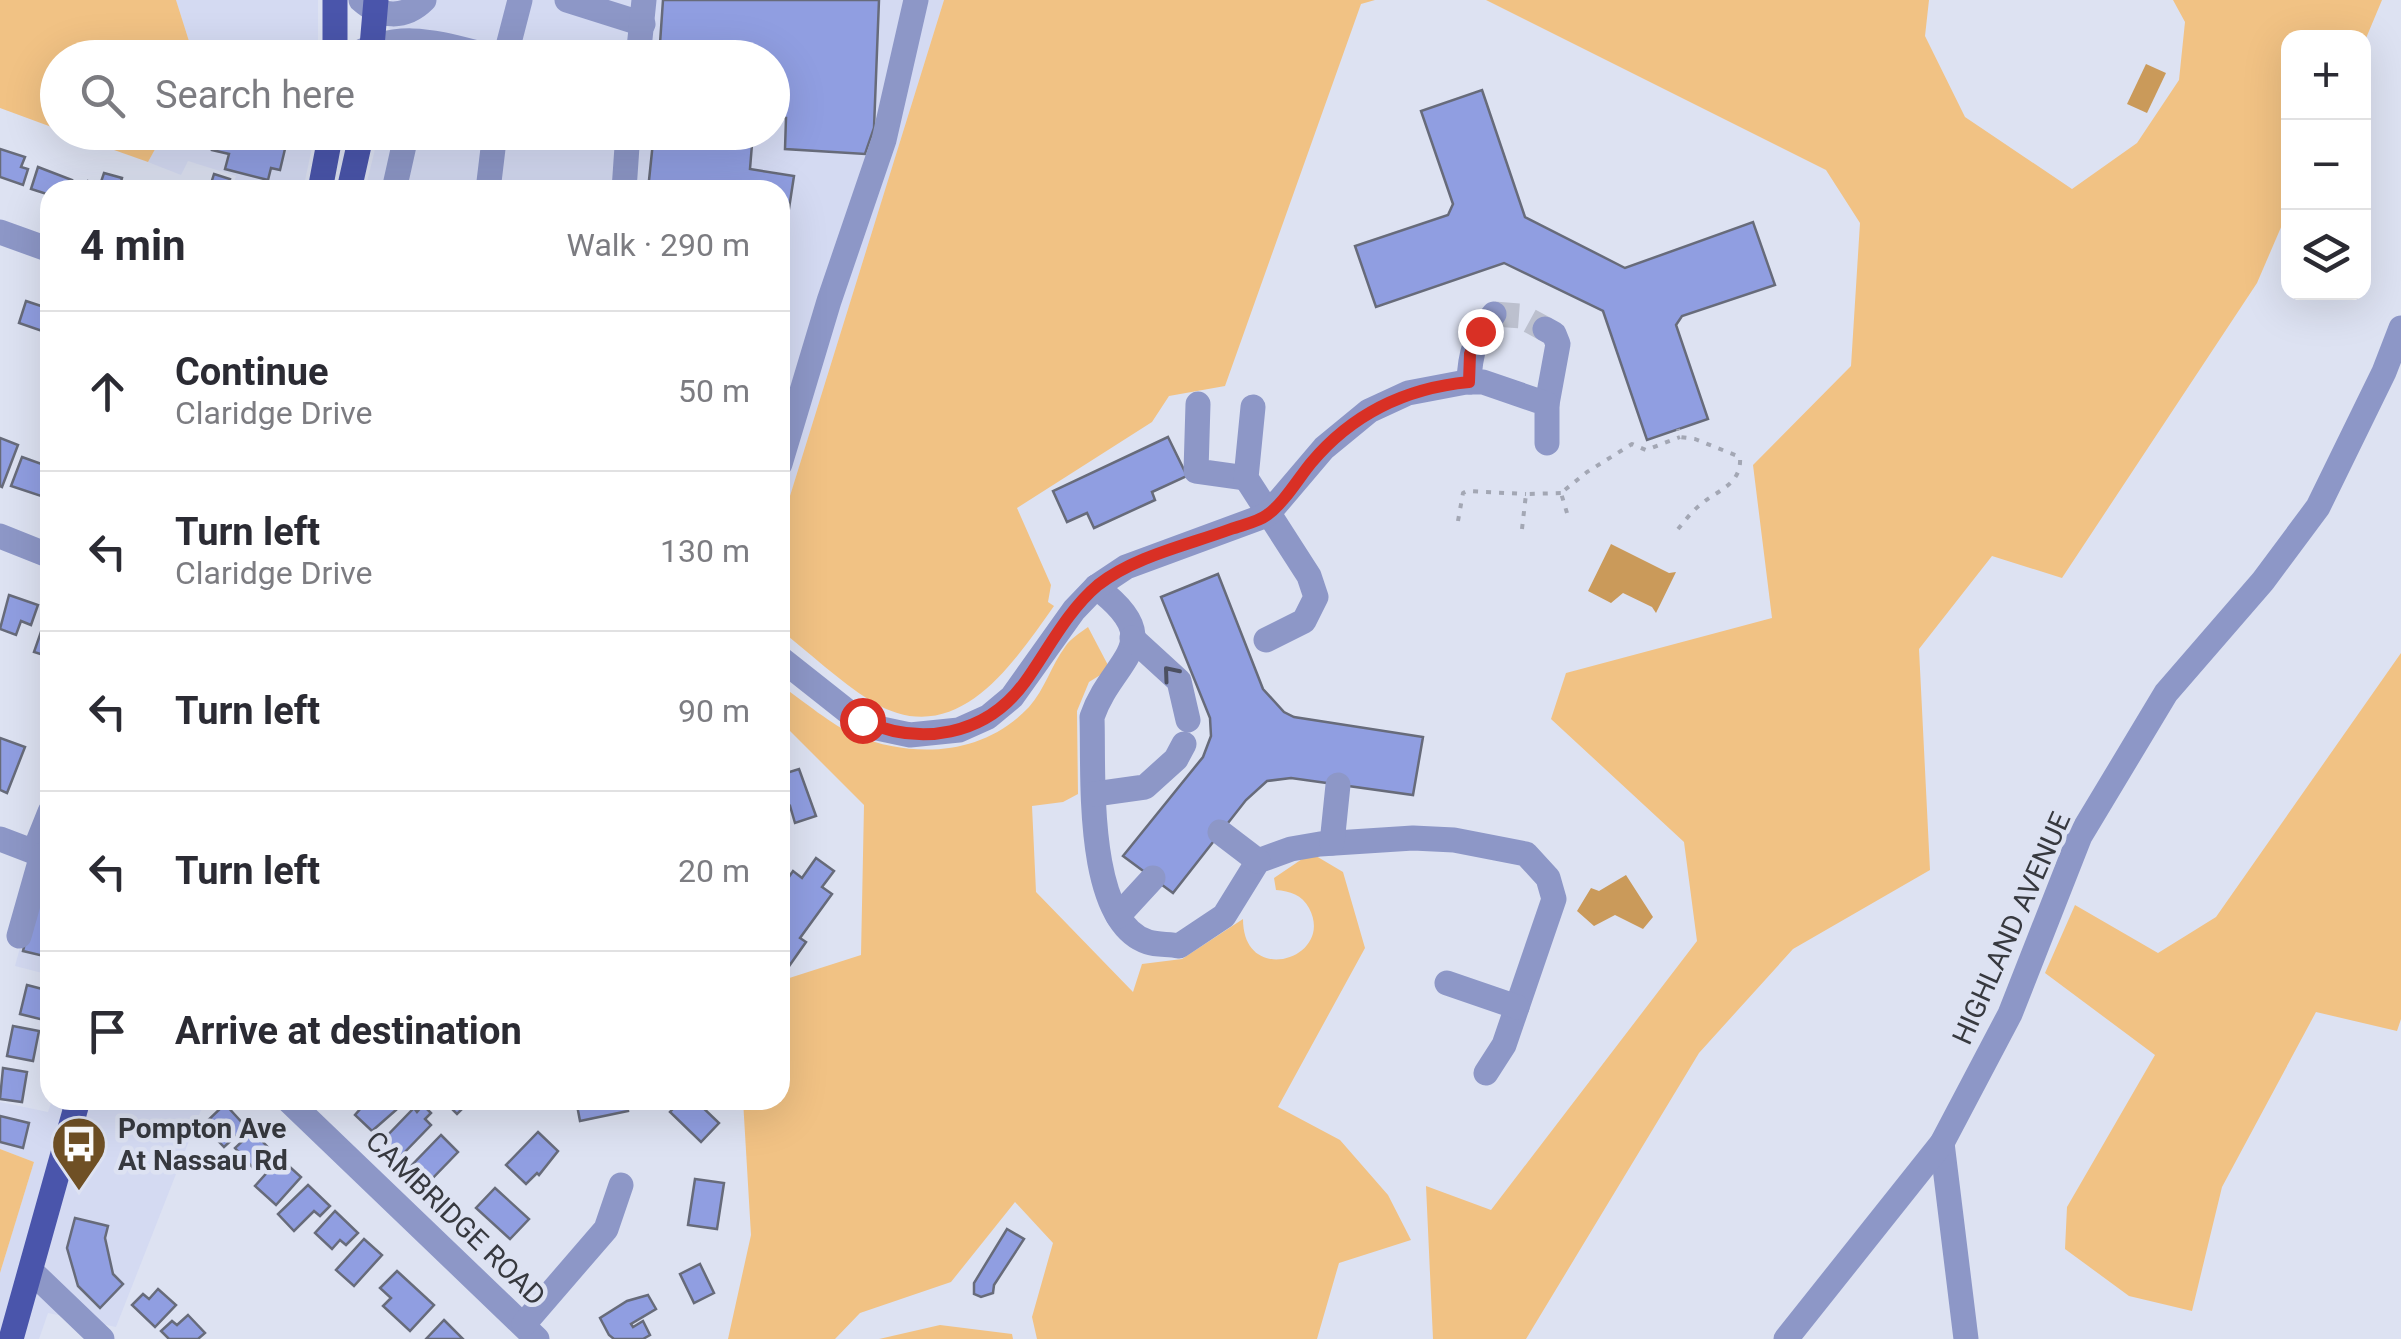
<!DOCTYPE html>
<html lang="en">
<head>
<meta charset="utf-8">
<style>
  body { margin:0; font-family:Roboto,sans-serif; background:#f2f2f3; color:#2b2b33 }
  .controls { position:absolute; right:30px; top:30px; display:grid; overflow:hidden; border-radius:20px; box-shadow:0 10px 40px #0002 }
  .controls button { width:90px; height:90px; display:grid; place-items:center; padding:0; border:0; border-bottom:2px solid #e1e1e2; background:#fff; color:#2b2b33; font:50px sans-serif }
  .stop { position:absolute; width:30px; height:30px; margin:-22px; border:8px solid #d93025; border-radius:50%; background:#fff }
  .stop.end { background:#d93025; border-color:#fff; box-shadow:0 2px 10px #0008 }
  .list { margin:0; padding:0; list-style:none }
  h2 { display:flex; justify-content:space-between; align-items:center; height:130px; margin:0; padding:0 40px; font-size:42px }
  h2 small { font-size:32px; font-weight:400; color:#7c7c81 }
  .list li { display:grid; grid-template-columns:65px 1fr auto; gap:30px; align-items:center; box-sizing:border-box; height:160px; padding:0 40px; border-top:2px solid #e1e1e2 }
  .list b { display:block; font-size:38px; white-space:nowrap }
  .list p { margin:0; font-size:32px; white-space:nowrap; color:#7c7c81 }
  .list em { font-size:32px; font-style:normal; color:#7c7c81 }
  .icon { flex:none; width:55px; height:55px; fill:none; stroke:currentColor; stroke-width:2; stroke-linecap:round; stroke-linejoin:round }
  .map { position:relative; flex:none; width:2401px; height:1339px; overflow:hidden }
  .search { position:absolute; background:#fff; box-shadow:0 10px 40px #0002; left:40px; top:40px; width:750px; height:110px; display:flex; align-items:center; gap:25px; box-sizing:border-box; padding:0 35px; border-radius:55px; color:#7c7c81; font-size:38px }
  .panel { position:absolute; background:#fff; box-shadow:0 10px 40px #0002; left:40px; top:180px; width:750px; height:930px; border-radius:30px }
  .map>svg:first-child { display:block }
</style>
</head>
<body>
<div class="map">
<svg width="2401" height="1339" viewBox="0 0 2401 1339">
  <rect width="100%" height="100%" fill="#dde2f2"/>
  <g fill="#d4daf2">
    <path d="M176,0H318V57H194Z"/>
    <path d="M391,0H944L780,528V190H365L379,133L772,132V58L386,57Z"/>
    <path d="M164,133H315L303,190H231L236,176L188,161L181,175L148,162Z"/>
    <path d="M49,841H50V975L15,966Z"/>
    <path d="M52,1100H205L116,1327L48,1313L39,1339H0V1273L34,1162L0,1149V1102L48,1112Z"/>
  </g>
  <g fill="#f1c284">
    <path d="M0,0H176L194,57L58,58L57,129L0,108Z"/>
    <path d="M944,0H1375L1361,4L1225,386L1169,396L1152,422L1017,508L1051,585L1048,602L1054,606C1012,665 956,753 871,701C839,681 810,653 780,630V528Z"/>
    <path d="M1486,0H1929L1925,36L1965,117L2072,189L2137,143L2179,80L2185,22L2173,0H2382L2364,43V38H2288V211L2257,283L2062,578L1992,556L1919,649L1930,870L1793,949L1699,1053L1526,1339H1433L1426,1186L1491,1210L1697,941L1684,842L1551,719L1566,673L1772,618L1753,465L1851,366L1860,223L1826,170Z"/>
    <path d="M66,133H164L148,162Z"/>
    <path d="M1088,627L1110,669L1089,682L1077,711L1078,794L1063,802L1032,806L1036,892L1133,992L1142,964L1182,959L1243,919C1243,988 1336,958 1309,908C1302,895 1290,891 1276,890L1274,878L1311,853L1343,872L1365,948L1278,1107L1340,1140L1388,1195L1411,1240L1339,1263L1317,1339H1037L1032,1317L1053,1243L1015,1202L951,1282L860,1313L835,1339H728L751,1235L743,1100H780V981L861,955L864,805L780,721V685C804,701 831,725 857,736C916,759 984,755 1029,707C1045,689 1051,666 1065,647C1070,639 1080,633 1088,627Z"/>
    <path d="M2401,653V1019L2397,1031L2316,1012L2222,1187L2192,1311L2129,1296L2065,1249L2067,1207L2155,1055L2045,973L2075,905L2158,953L2216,917Z"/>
    <path d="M0,1149L34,1162L0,1273Z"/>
    <path d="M940,1325L1012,1334L1013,1339H879Z"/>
  </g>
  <g fill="#ca9a5a">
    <path d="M2146,64L2166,73L2147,113L2127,104Z"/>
    <path d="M1611,544L1669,573L1676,572L1656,613L1652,607L1623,593L1611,603L1588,591Z"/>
    <path d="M1626,875L1653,917L1643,929L1615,915L1594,926L1577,911L1591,888L1599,891Z"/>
  </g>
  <g fill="#909ee1" stroke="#676b7a" stroke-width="2.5">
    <path d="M663,0H879L874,128L865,154L785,149L786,118L772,117V58H659Z"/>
    <path d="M1482,90L1525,217L1625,268L1753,222L1775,285L1682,316L1676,325L1708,419L1647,440L1603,311L1504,263L1376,307L1355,246L1448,215L1453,204L1421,111Z"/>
    <path d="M216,132H289L280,170L271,168L268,180L225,169L229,154L212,150Z"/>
    <path d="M654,132H753L750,169L794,176L780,267V190H648Z"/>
    <path d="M0,149L25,157L21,167L28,169L23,185L0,177Z"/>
    <path d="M38,167L72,180L69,190H50V195L31,189Z"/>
    <path d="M104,173L122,178L119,190H86L88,181L100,185Z"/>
    <path d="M214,174L230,179L227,190H209Z"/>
    <path d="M26,301L50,309L48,333L19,323Z"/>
    <path d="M1168,437L1187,476L1152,492L1155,500L1094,528L1087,513L1067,522L1053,491Z"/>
    <path d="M0,438L18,445L2,487L0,486Z"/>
    <path d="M22,457L50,467L41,496L11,486Z"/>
    <path d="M1218,574L1263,689L1284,712L1294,717L1423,737L1413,795L1291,778L1267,781L1246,800L1173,893L1123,856L1203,757L1211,736L1210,718L1161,597Z"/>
    <path d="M9,595L38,605L31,625L21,621L16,635L0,629Z"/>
    <path d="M50,606V657L34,652Z"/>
    <path d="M0,738L25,747L7,793L0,790Z"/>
    <path d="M799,769L816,816L795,823L790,806L785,808L780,795V775Z"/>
    <path d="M816,858L834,871L822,887L832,894L800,938L806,942L787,969L780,965V881L784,884L793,871L802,878Z"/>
    <path d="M38,890L50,893L48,957L23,951Z"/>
    <path d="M27,985L50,991L44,1020L20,1014Z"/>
    <path d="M13,1026L39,1031L33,1061L7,1056Z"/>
    <path d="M3,1068L27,1072L22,1102L0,1099Z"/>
    <path d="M368,1100H401L394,1107L396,1110L372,1131L355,1115Z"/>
    <path d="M443,1100H469L470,1101L457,1114Z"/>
    <path d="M576,1100H626L628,1111L580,1121Z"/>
    <path d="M681,1100H695L719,1123L701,1142L670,1112Z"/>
    <path d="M225,1104L246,1127L224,1147L203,1125Z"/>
    <path d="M423,1105L431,1113L425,1119L431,1125L400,1157L383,1140L414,1108L417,1112Z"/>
    <path d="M0,1116L29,1123L23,1148L0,1142Z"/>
    <path d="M253,1131L273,1153L255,1170L235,1148Z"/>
    <path d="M538,1132L558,1151L539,1175L537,1173L526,1184L506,1165Z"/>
    <path d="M441,1135L458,1152L427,1184L410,1167Z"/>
    <path d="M280,1158L301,1177L276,1205L255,1186Z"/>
    <path d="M695,1179L724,1183L717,1229L688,1225Z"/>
    <path d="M308,1185L330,1206L320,1216L314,1211L294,1231L278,1214Z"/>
    <path d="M495,1188L529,1219L510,1239L476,1208Z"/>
    <path d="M335,1211L358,1233L346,1245L340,1240L332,1249L315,1233Z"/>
    <path d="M75,1218L108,1226L105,1238L113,1274L123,1284L100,1308L78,1286L67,1248Z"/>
    <path d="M1007,1229L1024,1239L994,1285L993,1293L981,1297L974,1294V1283Z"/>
    <path d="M364,1239L382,1255L354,1286L336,1270Z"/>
    <path d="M700,1264L714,1293L694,1303L680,1274Z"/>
    <path d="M397,1271L434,1305L410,1331L383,1306L391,1298L380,1288Z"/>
    <path d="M158,1289L176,1305L155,1327L132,1305L143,1294L149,1299Z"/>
    <path d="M648,1295L656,1309L631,1324L633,1327L643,1321L650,1335L643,1339H614L609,1335L600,1318L627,1301Z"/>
    <path d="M188,1315L205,1333L198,1339H169L161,1331L172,1321L177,1325Z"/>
    <path d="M444,1320L463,1339H426Z"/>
  </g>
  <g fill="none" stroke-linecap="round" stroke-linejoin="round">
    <path stroke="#bcc0ce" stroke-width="25" stroke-dasharray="25 12" stroke-linecap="butt" d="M1494,314L1521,316L1545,329"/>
    <g stroke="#a3a7b4" stroke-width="4" stroke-dasharray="5 8" stroke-linecap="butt">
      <path d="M1567,513L1561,493L1587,472L1632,444L1646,450L1680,437"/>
      <path d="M1458,521L1463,493L1467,491L1526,494"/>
      <path d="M1522,529L1526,494L1561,493"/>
      <path d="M1678,529C1685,521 1692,511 1700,505C1717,490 1742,485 1740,457L1695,439L1680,437L1678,429"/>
    </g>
    <g stroke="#8d97c7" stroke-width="25">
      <path d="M361,0C380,17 404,20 424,0"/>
      <path d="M567,0L643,24"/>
      <path d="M349,58C402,27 442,45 497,58"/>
      <path d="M505,58L520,0"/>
      <path d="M638,58L644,0"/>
      <path d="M394,190L407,132"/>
      <path d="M488,190L495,132"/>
      <path d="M624,190L628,132"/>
      <path d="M0,232L50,250"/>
      <path d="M1545,329L1554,334L1558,344L1547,404"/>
      <path d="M1469,382C1470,354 1475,336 1494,314"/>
      <path d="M1198,404L1196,471L1246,478"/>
      <path d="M1253,407L1246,478L1309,576L1316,597L1304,621L1266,640"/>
      <path d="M780,464L829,301L884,140L916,0"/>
      <path d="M0,536L50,556"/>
      <path d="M1096,587C1171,644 1112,658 1092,717C1094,772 1084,921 1148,942C1157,945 1169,944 1179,946L1224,916L1258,861L1291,849L1320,844L1413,838L1454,840L1526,854L1548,878L1554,899L1504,1045L1486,1073"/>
      <path d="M1132,638L1179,681L1188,720"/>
      <path d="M780,658L847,711L877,728L910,735L959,730L988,717L1012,697L1074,610L1096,587L1126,567L1267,515L1324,448L1369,411L1408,393L1466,382H1483L1547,404V443"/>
      <path d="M1095,794L1145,787L1176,759L1184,744"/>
      <path d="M1220,832L1258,861"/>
      <path d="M0,839L50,858"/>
      <path d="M1332,843L1338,785"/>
      <path d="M34,852L50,812"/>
      <path d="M1118,916L1153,878"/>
      <path d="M19,936L42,855"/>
      <path d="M1447,983L1517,1007"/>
      <path d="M288,1100L537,1339"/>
      <path d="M1942,1143L1966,1339"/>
      <path d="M31,1271L102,1339"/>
      <path d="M524,1324L606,1229L621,1185"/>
      <path d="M1786,1339L1942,1143L2010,1014L2080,836L2166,693L2263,581L2318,507L2384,372L2401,328"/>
    </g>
    <g stroke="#4a55ab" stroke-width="25">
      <path d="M335,0V58"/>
      <path d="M371,58L376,0"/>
      <path d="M320,190L331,132"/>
      <path d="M349,190L362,132"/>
      <path d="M11,1339L78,1100"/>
    </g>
  </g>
  <defs><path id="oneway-chevron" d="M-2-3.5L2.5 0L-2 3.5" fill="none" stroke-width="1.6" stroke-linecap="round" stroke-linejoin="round" transform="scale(2.5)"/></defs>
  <use stroke="#4c5061" href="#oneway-chevron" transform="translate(1170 673) rotate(-130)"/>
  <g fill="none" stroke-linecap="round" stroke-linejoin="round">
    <path stroke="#d93025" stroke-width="12" d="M862,720C920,747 986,736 1025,682C1048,650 1067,611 1098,585C1135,556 1188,545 1231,529C1242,525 1258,522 1267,515C1283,504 1298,479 1311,463C1352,414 1406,388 1469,382L1470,354L1480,331"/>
  </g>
  <defs>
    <g id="bus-pin" transform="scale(2.875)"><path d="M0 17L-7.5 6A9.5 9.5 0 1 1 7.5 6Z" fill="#6f5025" stroke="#dde2f2"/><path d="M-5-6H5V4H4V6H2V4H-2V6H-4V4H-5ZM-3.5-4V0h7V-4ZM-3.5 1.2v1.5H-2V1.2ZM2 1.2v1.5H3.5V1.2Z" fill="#fff"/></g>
  </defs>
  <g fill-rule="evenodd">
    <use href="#bus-pin" x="79" y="1144"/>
  </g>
  <g text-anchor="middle" stroke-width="9" stroke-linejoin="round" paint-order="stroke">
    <g font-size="28" fill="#37393f" stroke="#dde2f2">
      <text transform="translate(2011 928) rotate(-66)" y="10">HIGHLAND AVENUE</text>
      <text transform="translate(456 1218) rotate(44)" y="10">CAMBRIDGE ROAD</text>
    </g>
    <g font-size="28" font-weight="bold" fill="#37393f" stroke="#dde2f2" text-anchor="start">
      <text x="118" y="1138">Pompton Ave<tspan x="118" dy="32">At Nassau Rd</tspan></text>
    </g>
  </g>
</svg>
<div class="controls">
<button>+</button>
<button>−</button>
<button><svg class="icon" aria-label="layers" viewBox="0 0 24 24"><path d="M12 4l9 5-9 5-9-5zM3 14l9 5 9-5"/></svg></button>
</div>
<div class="stop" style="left:862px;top:720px"></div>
<div class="stop end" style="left:1480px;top:331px"></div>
<div class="search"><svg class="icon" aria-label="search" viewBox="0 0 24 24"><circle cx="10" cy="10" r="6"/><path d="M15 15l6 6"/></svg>Search here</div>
<section class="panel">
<h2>4 min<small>Walk · 290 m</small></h2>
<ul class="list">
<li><svg class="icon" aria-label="ahead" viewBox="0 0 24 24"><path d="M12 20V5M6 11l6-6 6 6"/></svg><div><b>Continue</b><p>Claridge Drive</p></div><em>50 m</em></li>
<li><svg class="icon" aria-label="left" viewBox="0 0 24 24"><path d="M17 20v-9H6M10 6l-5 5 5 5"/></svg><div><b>Turn left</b><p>Claridge Drive</p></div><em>130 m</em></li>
<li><svg class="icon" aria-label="left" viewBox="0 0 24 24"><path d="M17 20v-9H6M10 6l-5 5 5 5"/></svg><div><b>Turn left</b></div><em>90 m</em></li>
<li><svg class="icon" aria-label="left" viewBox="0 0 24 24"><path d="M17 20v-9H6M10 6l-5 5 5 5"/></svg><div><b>Turn left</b></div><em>20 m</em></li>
<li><svg class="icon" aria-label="arrive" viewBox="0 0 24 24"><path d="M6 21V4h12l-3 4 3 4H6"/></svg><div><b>Arrive at destination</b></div></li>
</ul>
</section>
</div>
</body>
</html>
